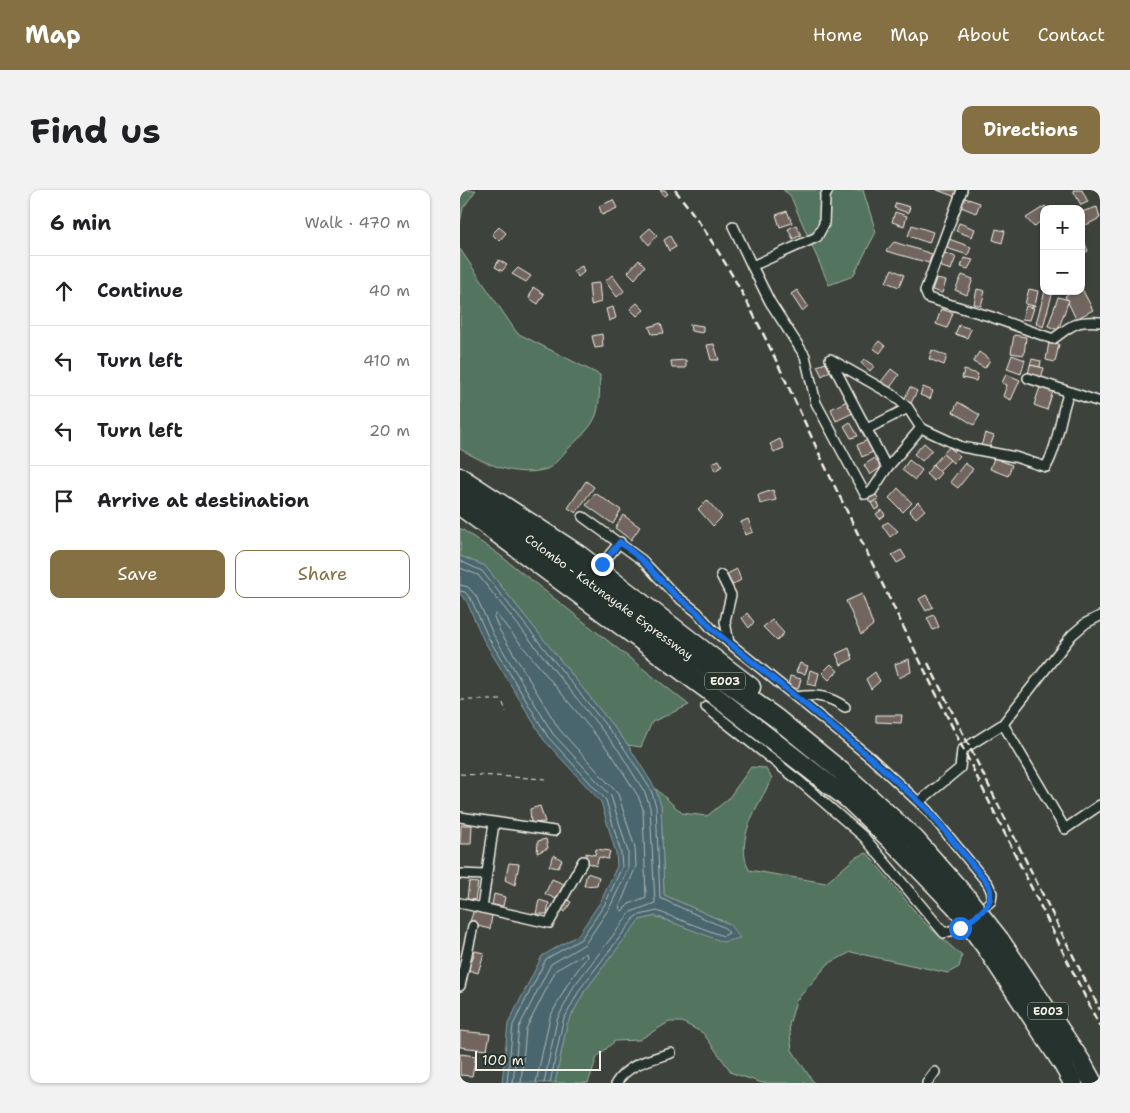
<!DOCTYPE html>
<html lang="en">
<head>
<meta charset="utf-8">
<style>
  body { margin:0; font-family:"Shantell Sans",sans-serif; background:#f2f2f2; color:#202124 }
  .controls { position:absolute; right:15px; top:15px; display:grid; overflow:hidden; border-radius:10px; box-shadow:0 1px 4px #0004 }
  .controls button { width:45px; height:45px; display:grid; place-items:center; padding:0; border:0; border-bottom:1px solid #e0e0e0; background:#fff; color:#202124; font:25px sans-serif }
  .scale { position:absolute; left:15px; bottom:12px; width:126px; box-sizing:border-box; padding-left:5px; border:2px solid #f4f1e8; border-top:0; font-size:14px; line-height:18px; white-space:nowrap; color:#f4f1e8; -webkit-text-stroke:4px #26332d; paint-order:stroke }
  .stop { position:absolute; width:15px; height:15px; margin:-11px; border:4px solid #1a73e8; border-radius:50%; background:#fff }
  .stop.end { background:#1a73e8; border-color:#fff; box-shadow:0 1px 5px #0008 }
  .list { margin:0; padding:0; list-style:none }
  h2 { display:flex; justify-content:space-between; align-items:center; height:65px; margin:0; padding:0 20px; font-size:21px }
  h2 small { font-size:16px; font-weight:400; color:#757577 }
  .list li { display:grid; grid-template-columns:32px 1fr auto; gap:15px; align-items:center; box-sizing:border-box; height:70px; padding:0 20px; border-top:1px solid #e0e0e0 }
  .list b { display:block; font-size:19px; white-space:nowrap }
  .list em { font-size:16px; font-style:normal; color:#757577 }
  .actions { display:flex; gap:10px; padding:15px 20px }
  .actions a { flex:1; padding:11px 0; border:1px solid #847042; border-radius:10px; text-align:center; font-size:18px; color:#847042 }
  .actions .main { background:#847042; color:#fff }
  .icon { flex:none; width:28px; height:28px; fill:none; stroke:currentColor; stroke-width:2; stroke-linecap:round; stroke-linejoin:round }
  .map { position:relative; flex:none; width:640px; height:893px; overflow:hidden; border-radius:10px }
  header { display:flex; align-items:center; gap:30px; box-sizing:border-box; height:70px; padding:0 25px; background:#847042; color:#fff }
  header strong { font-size:24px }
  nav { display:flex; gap:28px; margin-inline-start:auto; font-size:18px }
  .intro { display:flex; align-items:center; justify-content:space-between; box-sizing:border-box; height:120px; padding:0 30px }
  h1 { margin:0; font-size:35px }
  .button { padding:12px 22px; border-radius:10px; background:#847042; color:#fff; font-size:18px; font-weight:700 }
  main { display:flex; gap:30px; padding:0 30px }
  aside { flex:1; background:#fff; border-radius:10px; box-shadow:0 1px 4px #0004 }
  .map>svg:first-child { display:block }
</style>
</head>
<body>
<header>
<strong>Map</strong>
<nav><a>Home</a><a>Map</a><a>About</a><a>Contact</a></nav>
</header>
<div class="intro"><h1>Find us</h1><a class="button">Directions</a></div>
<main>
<aside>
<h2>6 min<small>Walk · 470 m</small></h2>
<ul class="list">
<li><svg class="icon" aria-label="ahead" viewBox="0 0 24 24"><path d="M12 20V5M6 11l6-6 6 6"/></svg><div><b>Continue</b></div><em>40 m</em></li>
<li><svg class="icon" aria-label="left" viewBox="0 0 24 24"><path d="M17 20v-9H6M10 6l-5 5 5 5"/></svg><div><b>Turn left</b></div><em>410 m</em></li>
<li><svg class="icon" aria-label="left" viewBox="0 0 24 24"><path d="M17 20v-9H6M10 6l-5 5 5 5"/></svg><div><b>Turn left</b></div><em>20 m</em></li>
<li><svg class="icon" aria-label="arrive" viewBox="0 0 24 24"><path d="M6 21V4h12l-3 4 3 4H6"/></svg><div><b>Arrive at destination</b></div></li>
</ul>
<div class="actions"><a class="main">Save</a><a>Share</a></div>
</aside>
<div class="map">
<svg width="640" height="893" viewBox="0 0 640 893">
  <rect width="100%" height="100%" fill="#3d423c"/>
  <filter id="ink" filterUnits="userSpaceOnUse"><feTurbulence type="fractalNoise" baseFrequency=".02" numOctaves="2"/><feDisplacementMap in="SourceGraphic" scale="10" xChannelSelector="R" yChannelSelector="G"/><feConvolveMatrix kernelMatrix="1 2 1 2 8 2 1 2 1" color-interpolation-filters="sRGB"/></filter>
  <g filter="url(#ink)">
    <g fill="#53745e" stroke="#a4b2a3">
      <path d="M0,0H16L3,18L0,33Z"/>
      <path d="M323,0H403L416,42L393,86L369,95L330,5Z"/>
      <path d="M0,59L57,143L140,185C139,226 140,229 109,258C103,264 94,276 87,279C56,288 26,274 0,259Z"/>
      <path d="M0,338L37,363L229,515L192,532L181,557L168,555L25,376L0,366Z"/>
      <path d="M291,577L305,578L312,588C298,617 274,648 289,680L366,693L396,667L407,663L463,731L502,766L499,777L488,783L391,762L368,774L336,811L329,835L332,860L354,893H302L272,883L243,843L222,832H209L179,850L155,851L137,867L128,893H95L107,834L124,802L179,730L195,726L263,751L269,734L204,705L201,615L195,598L222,623L247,626L268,609Z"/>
    </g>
    <path fill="#48656d" stroke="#8d9d9e" d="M0,366L25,376L168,555L195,598L201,615L204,705L269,734L280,748L263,752L196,726L179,730L124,802L107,834L95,893H42L48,834L82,766L118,745L141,711L157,676L156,663L141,612L84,550L23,449L7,412L0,404Z"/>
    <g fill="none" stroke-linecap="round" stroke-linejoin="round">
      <g stroke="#afb9b7" stroke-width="1">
        <path d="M0,371L22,381L164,558L191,600L196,616L200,708L265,738L269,743L263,746L197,721L176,726L120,799L103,831L90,893"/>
        <path d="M0,378L18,385L159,561L185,603L190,617L195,713L171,722L114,796L97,830L84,893"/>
        <path d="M0,395L8,397L16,406L33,444L93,544L151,606L168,662V679L150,717L125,754L91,774L59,837L53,893"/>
        <path d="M0,401L5,402L11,409L28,447L88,547L146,610L161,663L162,677L145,714L121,749L86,769L53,835L47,893"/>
        <path d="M36,424L153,566L178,606L183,619L186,707L169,714L162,721L159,718L176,676L175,658L158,604L99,539L40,441L34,427Z"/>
        <path d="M61,893L66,839L96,780L126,763L127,767L108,793L90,827L76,893"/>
      </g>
    </g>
    <g fill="#72655e" stroke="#f4f1e8">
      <path d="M200,0H205L208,4L204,6Z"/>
      <path d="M477,0H499L496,7Z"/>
      <path d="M613,0H622L628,12L621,15Z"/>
      <path d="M505,8L520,13L516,23L501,17Z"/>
      <path d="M153,10L157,18L142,25L139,16Z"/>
      <path d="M436,13L450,17L448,23L434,18Z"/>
      <path d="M585,16L587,19H584V28L574,37L566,28Z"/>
      <path d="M637,17L640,28L626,35L621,22Z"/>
      <path d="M327,21L332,33L320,37L316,25Z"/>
      <path d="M435,22L447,26L444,36L432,32Z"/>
      <path d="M499,33L515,39L512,47L496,41Z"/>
      <path d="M336,35L341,45L333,49L328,39Z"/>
      <path d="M452,35L473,42L469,53L448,46Z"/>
      <path d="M39,37L46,43L39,51L32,44Z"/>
      <path d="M190,38L197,45L189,55L181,46Z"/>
      <path d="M536,39L545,41L542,53L533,50Z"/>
      <path d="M210,46L216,57L209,61L204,50Z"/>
      <path d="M489,49L511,57L508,65L486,58Z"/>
      <path d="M624,51L628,61L621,65V52Z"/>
      <path d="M434,52L472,64L469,73L426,61Z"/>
      <path d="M485,63L496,67L491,80L479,76Z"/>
      <path d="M504,68L513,70L508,79L501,77Z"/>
      <path d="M39,70L47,75L42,81L35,77Z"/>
      <path d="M179,70L185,76L175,89L168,82Z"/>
      <path d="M122,76L124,82L118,87L113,81Z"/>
      <path d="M58,78L71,86L66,92L52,84Z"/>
      <path d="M432,79L444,85L439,97L426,92Z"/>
      <path d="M152,85L164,101L157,107L145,91Z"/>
      <path d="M502,85L513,89L507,105L495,100Z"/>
      <path d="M476,89L486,91L482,103L472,100Z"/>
      <path d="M139,93L141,112L131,115L129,94Z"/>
      <path d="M73,97L84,104L78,114L69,108Z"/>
      <path d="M621,97L633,120L616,129L605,106L613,101H621Z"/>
      <path d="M517,99L525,101L521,116L514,114Z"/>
      <path d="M569,99L578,101L575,116L565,114Z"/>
      <path d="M337,100L348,116L342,121L331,104Z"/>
      <path d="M585,101H593L583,137L576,133Z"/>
      <path d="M598,107L609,110L598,140L588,136Z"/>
      <path d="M177,113L184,120L177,126L170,119Z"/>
      <path d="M566,116L574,118L570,130L562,129Z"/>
      <path d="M153,117L156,128L149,131L146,119Z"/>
      <path d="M481,119L493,123L487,138L476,134Z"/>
      <path d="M201,133L204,143L192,144L189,137Z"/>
      <path d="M230,134L243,136V143L231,141Z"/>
      <path d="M499,135L511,139L507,148L495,144Z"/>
      <path d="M142,144L143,157L135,158L132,146Z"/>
      <path d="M554,145L566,147L564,165L551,163Z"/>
      <path d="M419,151L425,156L420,163L413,158Z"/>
      <path d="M589,152L599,154L595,172L586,170Z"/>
      <path d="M254,154L259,170H251L247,155Z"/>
      <path d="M472,160L487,166L484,175L469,169Z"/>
      <path d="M519,162L530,170L525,178L513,172Z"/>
      <path d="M552,165L565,170L561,184L547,179Z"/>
      <path d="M404,169L414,176L410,181L401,173Z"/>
      <path d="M572,169L581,171L580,177L570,175Z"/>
      <path d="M226,170V178H212L211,171Z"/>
      <path d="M366,173L370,181L362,186L357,176Z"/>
      <path d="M570,175L584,178L581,188L568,184Z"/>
      <path d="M431,179L439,185L429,199L420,193Z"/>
      <path d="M504,180L518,184L516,191L502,188Z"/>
      <path d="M546,184L560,190L551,210L543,206L547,195L542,193Z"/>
      <path d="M450,197L457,201L451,213L444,210Z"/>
      <path d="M463,197L473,201L470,209L460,205Z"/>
      <path d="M580,197L593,201L587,220L574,215Z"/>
      <path d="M387,211L393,223L376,231L371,219Z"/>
      <path d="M498,212L520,225L514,235L493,222Z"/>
      <path d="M390,232L398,246L391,248L384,236Z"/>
      <path d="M525,243L534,246L529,259L521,256Z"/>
      <path d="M320,249L324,258L314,262L310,254Z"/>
      <path d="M410,249L415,261L402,267L397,255Z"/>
      <path d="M464,253L472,260L462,271L454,264Z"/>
      <path d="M489,257L500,266L493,273L483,264Z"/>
      <path d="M483,264L490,270L479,281L473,275Z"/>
      <path d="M418,266L423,276L410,285L404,275Z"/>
      <path d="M534,268L552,275L548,286L530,279Z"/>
      <path d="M259,270L262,276L255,281L252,273Z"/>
      <path d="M449,270L462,280L455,290L442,280Z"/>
      <path d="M505,273L513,279L498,298L490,292Z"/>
      <path d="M473,275L481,283L474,291L466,284Z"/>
      <path d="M126,291L134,297L116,323L108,318Z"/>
      <path d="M438,298L452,313L443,322L429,308Z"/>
      <path d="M313,300L316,310L300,314L298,305Z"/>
      <path d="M135,303L161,320L153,334L126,315Z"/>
      <path d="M416,304L418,309L411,313L408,309Z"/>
      <path d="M247,310L262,327L253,336L238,319Z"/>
      <path d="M416,310L420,317L415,320L411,313Z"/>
      <path d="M458,312L465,320L456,328L449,321Z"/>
      <path d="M422,320L425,325L420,329L416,324Z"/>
      <path d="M163,325L180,337L171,350L155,338Z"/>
      <path d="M288,329L293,342L285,345L281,332Z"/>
      <path d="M428,332L438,341L430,347L422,335Z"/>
      <path d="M441,360L446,368L437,373L432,365Z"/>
      <path d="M277,379L281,390L272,395L267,384Z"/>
      <path d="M402,404L413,435L401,445L386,411Z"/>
      <path d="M466,405L473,417L466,421L459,409Z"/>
      <path d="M287,423L294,432L289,438L282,428Z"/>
      <path d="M474,425L479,437L473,440L467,428Z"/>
      <path d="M312,430L324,443L317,451L303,437Z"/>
      <path d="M389,458L393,469L381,475L376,464Z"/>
      <path d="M449,469L451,482L439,488L435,474Z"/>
      <path d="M340,473L348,476L345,484L336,482Z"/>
      <path d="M371,474L378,481L369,490L362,483Z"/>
      <path d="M350,480L359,483L356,496L347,494Z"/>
      <path d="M415,482L420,491L411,499L406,489Z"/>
      <path d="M330,486L341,489L338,499L328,496Z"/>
      <path d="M416,525H442L441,533L416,532Z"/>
      <path d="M80,616L85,632L71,633L70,619Z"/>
      <path d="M1,635H12L11,654H0Z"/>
      <path d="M86,649L88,658L77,663L78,651Z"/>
      <path d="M136,659L150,661L148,669L139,667L136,676L126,672V663L135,665Z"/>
      <path d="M94,665L102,670L98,678L89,676Z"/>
      <path d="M49,673L59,674L55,695L45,690Z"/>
      <path d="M127,683L139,687L137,695L124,696Z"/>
      <path d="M92,689L104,694L96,709L85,704Z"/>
      <path d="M9,692L18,693L15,710L7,709Z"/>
      <path d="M34,704L45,707L43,716L32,715Z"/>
      <path d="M106,709L111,712L105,722L100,718Z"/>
      <path d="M79,710L89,713L87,724H76Z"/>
      <path d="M14,720L32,725L30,739L9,734Z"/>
      <path d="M15,761L24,763L18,783L5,779L8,769L12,771Z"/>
      <path d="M0,841L30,844L27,860L0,857Z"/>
      <path d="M0,864L16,866L12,886L0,885Z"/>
    </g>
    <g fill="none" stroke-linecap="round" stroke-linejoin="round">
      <g stroke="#f4f1e8" stroke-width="12">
        <g id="street">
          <path d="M502,0L465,101L468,108L529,126L593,149C612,135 616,130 640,132"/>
          <path d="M273,36L292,76L357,47L364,34L365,7L368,0"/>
          <path d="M292,76L310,112L345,166L356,213L405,304L412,301L427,278L461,238"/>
          <path d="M568,188L640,212"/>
          <path d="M407,239L448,218"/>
          <path d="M427,278L370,169L433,205L448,218L461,238L502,257L555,267L586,277C599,254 599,227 609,202"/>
          <path d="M123,327L182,370L214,404L237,422L252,439L411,568L467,620L528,694L532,703L531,711L500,738L484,743L404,647L338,590L246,517"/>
          <path d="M142,374L160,352"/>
          <path d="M261,385L271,405L265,431L269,453"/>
          <path d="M336,507C355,504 369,506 385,517"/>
          <path d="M543,534L605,639L640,615"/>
          <path d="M459,612L500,578L502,560L543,534L612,445L626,433L640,426"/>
          <path d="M0,627L94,641"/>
          <path d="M0,684L25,685"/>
          <path d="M0,713L89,733L123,671"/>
          <path d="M22,718L34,633"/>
          <path d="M0,796L13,736"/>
          <path d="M156,893C169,873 190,870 211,863"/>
          <path d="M467,893L475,882"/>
        </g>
      </g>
      <g stroke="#f4f1e8" stroke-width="21">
        <g id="highway">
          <path d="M0,287L118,364L291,497"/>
          <path d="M0,301L104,373L316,528L381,581L455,649L507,708"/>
          <path d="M0,316L245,498L389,610L441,660L496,717"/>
          <path d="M540,750L621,871L633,893"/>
          <path d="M527,759L602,873L613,893"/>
        </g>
      </g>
      <g stroke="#f4f1e8" stroke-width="1" stroke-dasharray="5 4" stroke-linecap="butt">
        <path d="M0,510H42L46,522"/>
        <path d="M0,584L86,589"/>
      </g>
      <use href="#street" stroke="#26332d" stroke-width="9"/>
      <use href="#highway" stroke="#26332d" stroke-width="18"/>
      <g stroke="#f4f1e8" stroke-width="2.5" stroke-dasharray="8 4" stroke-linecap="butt">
        <path d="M215,0C288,91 329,204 380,307C466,484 553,660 640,837"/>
        <path d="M468,473L640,820"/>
      </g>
      <g stroke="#f4f1e8" stroke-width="21" stroke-linecap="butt">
        <g id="highway-bridge">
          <path d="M507,708L540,750"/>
          <path d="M496,717L527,759"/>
        </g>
      </g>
      <use href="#highway-bridge" stroke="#26332d" stroke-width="18"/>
    </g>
  </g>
  <g fill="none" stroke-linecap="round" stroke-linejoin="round" filter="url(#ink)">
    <path stroke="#1a73e8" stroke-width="6" d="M142,374L160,352L182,370L214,404L237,422L252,439L411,568L468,620L528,694C538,716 515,726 500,738"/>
  </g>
  <g text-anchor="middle" stroke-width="4" stroke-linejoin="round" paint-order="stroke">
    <g fill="#26332d" stroke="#b6b8b0" stroke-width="1">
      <rect x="245" y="482.5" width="40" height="17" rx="4"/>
      <rect x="568" y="812.5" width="40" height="17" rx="4"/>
    </g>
    <g font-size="11" font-weight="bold" fill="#f4f1e8">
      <text x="265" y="495">E003</text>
      <text x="588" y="825">E003</text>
    </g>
    <g font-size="12" fill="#f4f1e8" stroke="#26332d">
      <text transform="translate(149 407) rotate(36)" y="4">Colombo - Katunayake Expressway</text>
    </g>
  </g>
</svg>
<div class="controls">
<button>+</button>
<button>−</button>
</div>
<div class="scale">100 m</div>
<div class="stop" style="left:500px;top:738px"></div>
<div class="stop end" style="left:142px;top:374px"></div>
</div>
</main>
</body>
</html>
